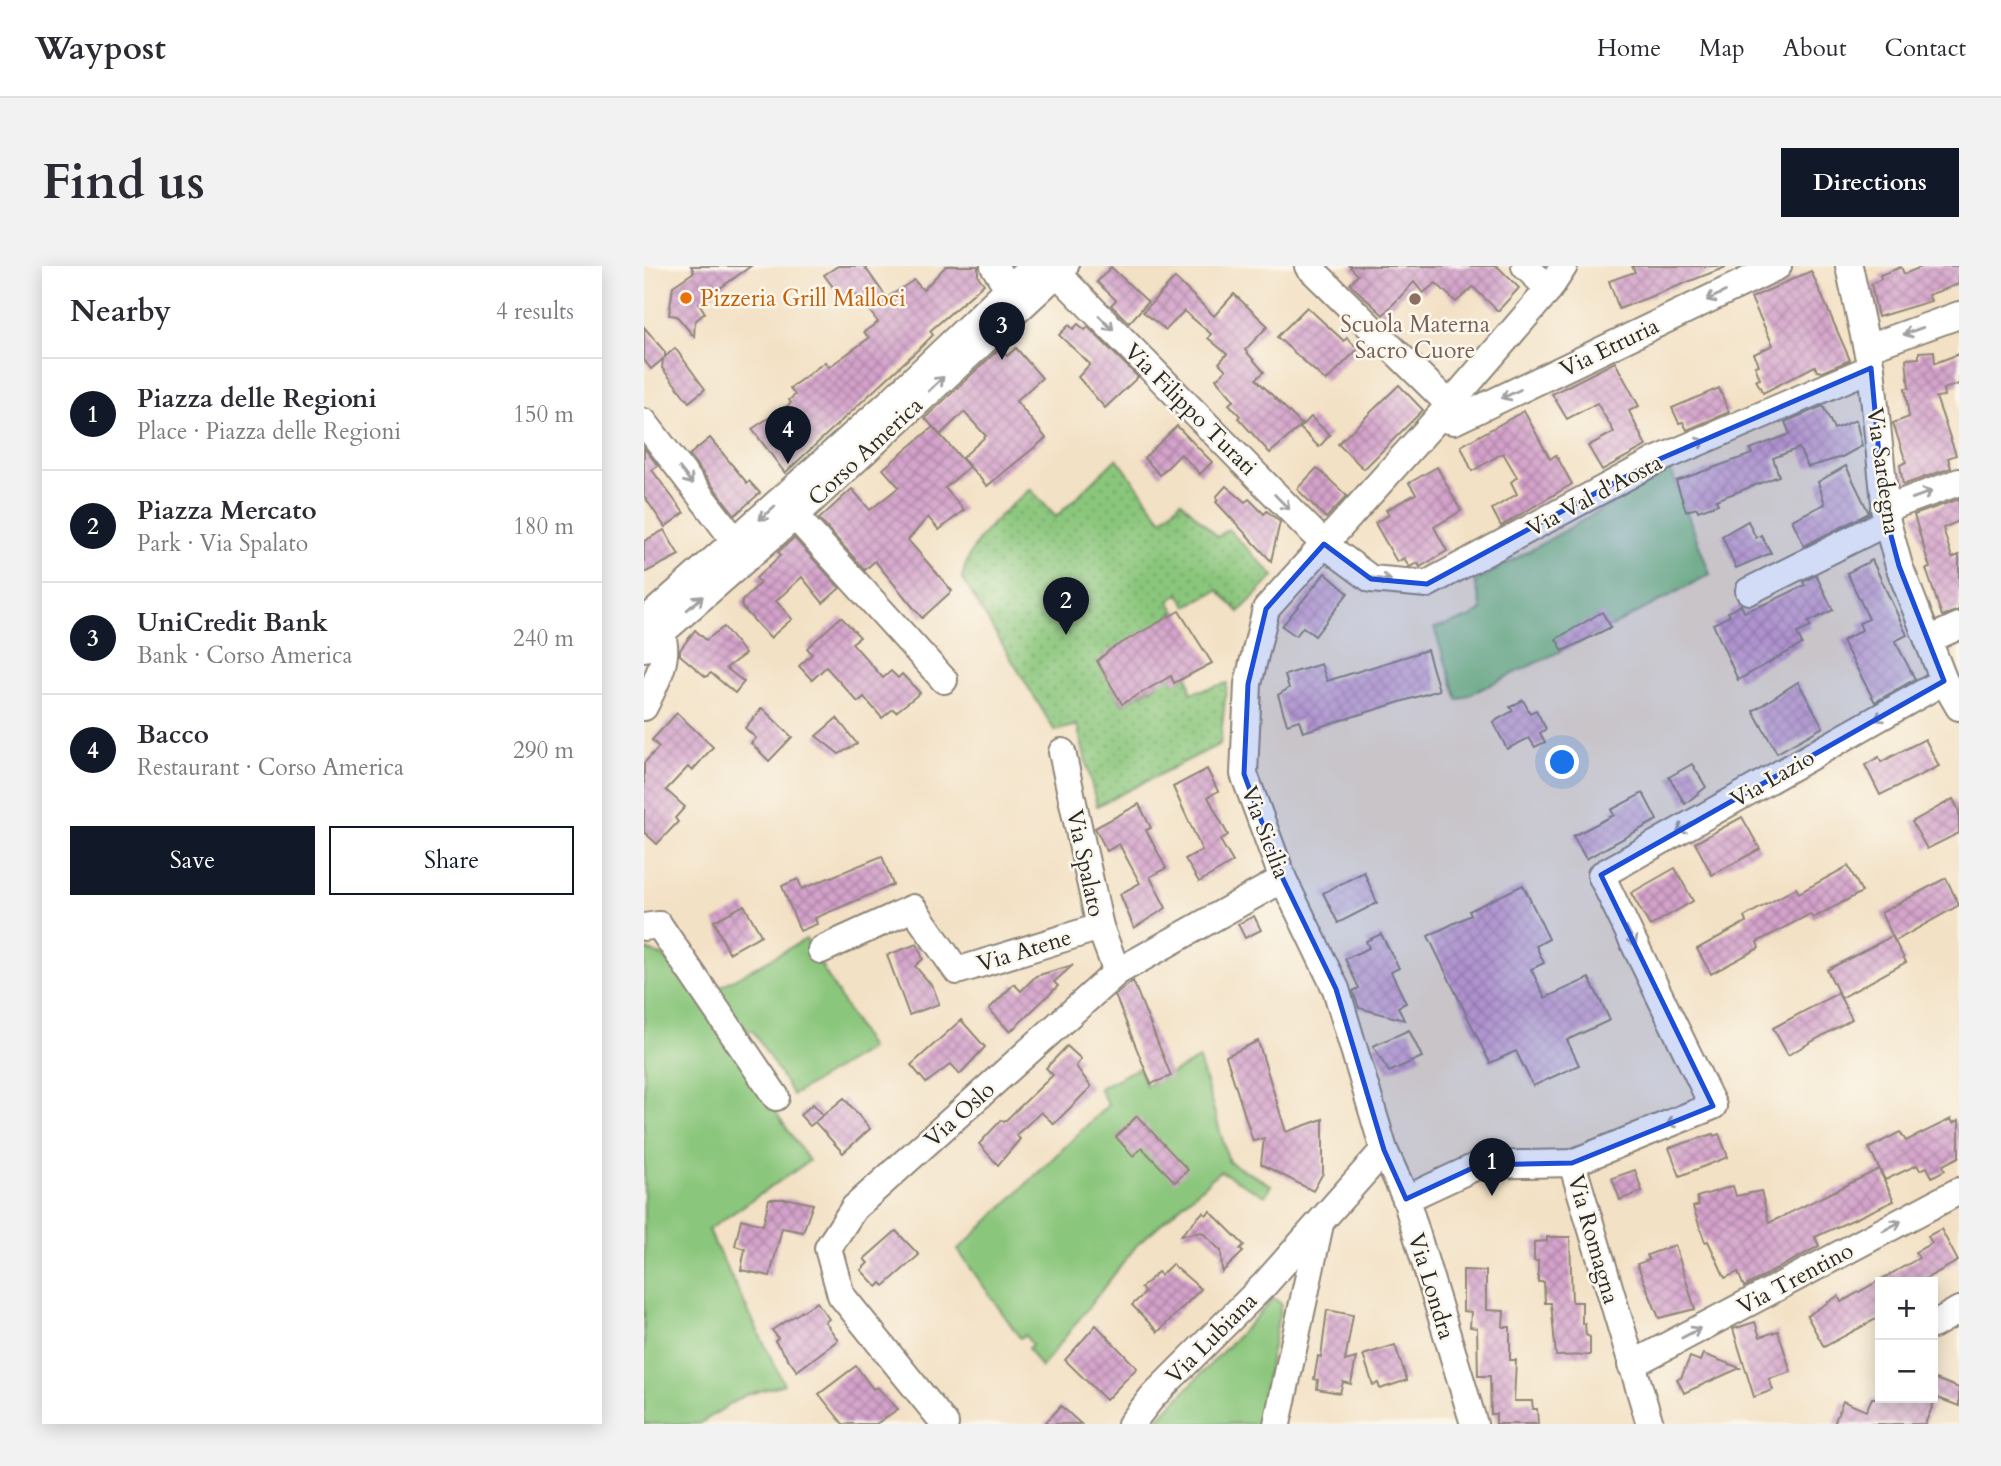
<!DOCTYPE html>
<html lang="en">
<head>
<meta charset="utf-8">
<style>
  body { margin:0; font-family:Cardo,serif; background:#f2f2f3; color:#2b2b33 }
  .controls { position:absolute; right:21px; bottom:21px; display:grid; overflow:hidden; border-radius:0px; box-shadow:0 4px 18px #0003 }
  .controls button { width:63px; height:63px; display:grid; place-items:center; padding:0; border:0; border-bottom:2px solid #e1e1e2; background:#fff; color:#2b2b33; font:35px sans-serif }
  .you { position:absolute; left:919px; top:497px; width:24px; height:24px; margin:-18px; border:5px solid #fff; border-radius:50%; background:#1a73e8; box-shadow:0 0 0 10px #1a73e833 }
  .badge { display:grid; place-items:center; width:46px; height:46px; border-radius:50%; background:#111827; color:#fff; font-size:23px; font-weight:700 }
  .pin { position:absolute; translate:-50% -58px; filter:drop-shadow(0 2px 4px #0008) }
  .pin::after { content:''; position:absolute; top:37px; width:24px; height:21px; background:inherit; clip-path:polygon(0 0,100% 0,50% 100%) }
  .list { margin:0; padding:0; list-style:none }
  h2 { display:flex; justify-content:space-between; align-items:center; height:91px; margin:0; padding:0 28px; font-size:30px }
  h2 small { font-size:23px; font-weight:400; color:#7c7c81 }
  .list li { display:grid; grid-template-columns:46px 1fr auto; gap:21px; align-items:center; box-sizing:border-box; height:112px; padding:0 28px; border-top:2px solid #e1e1e2 }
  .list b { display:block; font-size:26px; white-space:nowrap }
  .list p { margin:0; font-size:23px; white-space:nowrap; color:#7c7c81 }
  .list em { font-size:23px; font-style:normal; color:#7c7c81 }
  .actions { display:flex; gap:14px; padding:21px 28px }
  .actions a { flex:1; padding:16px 0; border:2px solid #111827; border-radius:0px; text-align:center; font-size:24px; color:#111827 }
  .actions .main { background:#111827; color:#fff }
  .map { position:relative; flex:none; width:1315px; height:1158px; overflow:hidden; border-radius:0px }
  header { display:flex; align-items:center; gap:42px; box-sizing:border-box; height:98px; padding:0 35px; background:#fff; border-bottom:2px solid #e1e1e2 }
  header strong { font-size:33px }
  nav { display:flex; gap:38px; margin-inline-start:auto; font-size:24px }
  .intro { display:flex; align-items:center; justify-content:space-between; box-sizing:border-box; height:168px; padding:0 42px }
  h1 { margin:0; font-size:49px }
  .button { padding:18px 32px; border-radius:0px; background:#111827; color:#fff; font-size:24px; font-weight:700 }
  main { display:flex; gap:42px; padding:0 42px }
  aside { flex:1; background:#fff; border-radius:0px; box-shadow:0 4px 18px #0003 }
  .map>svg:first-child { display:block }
</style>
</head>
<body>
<header>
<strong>Waypost</strong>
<nav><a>Home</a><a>Map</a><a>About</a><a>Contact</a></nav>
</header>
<div class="intro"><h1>Find us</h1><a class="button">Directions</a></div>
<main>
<aside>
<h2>Nearby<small>4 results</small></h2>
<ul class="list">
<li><span class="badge">1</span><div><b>Piazza delle Regioni</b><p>Place · Piazza delle Regioni</p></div><em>150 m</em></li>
<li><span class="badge">2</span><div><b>Piazza Mercato</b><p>Park · Via Spalato</p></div><em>180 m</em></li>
<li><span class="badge">3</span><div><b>UniCredit Bank</b><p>Bank · Corso America</p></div><em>240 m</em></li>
<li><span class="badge">4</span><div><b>Bacco</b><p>Restaurant · Corso America</p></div><em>290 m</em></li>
</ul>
<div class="actions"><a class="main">Save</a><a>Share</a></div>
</aside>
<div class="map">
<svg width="1315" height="1158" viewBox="0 0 1315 1158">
  <defs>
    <pattern id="park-dots" width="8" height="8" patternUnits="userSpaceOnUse" patternTransform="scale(1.75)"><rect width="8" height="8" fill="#8ac67c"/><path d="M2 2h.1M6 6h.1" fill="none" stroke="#71a166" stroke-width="1.8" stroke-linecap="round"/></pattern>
    <pattern id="building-cross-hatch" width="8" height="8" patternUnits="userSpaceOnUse" patternTransform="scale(1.75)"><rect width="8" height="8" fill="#d4a2cb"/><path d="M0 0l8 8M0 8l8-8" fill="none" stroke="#ac84a5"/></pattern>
  </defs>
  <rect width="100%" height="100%" fill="#fbf7ec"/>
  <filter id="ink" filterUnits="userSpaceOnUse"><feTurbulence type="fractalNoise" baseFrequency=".0143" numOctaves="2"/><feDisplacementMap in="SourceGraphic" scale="14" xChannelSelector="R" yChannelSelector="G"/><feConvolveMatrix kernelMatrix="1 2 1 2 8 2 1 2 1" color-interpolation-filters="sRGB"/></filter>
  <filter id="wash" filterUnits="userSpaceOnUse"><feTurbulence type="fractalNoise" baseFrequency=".00686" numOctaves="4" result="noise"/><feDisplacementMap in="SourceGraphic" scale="28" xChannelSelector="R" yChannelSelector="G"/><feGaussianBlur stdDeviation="1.57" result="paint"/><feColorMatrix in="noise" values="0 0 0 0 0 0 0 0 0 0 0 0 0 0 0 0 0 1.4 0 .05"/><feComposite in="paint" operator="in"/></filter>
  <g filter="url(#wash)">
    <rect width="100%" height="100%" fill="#f3e1c5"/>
    <g fill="#8ac67c" stroke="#5a7854" stroke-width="2">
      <path d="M1027,204L1066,308L967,361L814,434L790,362L825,352L838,344L831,316Z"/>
      <path d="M162,673L226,783L149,829L109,765L97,764L72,723Z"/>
      <path d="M0,683L21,691L39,710L165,895L64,964L140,1118L99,1130L55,1158H0Z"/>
      <path d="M555,793L585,896L627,919L621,930L576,905L493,979L397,1102L384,1082L388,1079L381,1069L376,1072L314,984L464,839L455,822L494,802L502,820Z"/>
      <path d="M630,1032L637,1038L614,1158H509Z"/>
    </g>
    <path fill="url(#park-dots)" stroke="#5a7854" stroke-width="2" d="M473,192L518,254L537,235L574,271L584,263L630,310L595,346L574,324L543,340L535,328L525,335L532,346L454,395L478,438L513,419L510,411L523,403L530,416L544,409L547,427L583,417L576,478L453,540L433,459L411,465L318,312C326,272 356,249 386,223L412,251Z"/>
    <g id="blocks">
      <g fill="url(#building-cross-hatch)">
        <path d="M47,0H107L55,37L61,47L51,55L50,71L33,50L25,49L29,20L50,6Z"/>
        <path d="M194,0H220L243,32L270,14L279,24L302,0H334V10L340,18L286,65L289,69L278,80L141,207L108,163L147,137L145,134L151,129L146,122L181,96L185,101L225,72L220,66L234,56L213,29L201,37L180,9Z"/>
        <path d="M705,0H853L875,22L854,45L829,21L812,36L792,17L779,27L770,16L739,49L706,18L714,9Z"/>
        <path d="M988,0H1082V1L975,43L965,15L991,6Z"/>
        <path d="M1280,0H1315V18L1284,29L1287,35L1234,51L1227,18L1237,13L1236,9L1257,1L1260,8Z"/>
        <path d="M467,1L504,36L485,57L467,39L472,34L453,16Z"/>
        <path d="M1167,5L1206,94L1178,106L1173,105L1171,100L1119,127L1112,114L1116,113L1111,100L1115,99L1110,88L1129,79L1107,32Z"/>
        <path d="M531,12L570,50L590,28L624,60L601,84L620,106L612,113L658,159L626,187L594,152L596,150L585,138L590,134L572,113L582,104L575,97L583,88L564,72L567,68L540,45L522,64L499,46Z"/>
        <path d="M663,41L700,75L703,72L714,83L682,115L633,71Z"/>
        <path d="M434,58L441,64L444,61L494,111L461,142L434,111L446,98L415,69L425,59L429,63Z"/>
        <path d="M0,61L21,86V91L31,82L61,123L45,136L18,102L19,93L7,103L0,94Z"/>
        <path d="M356,82L363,90L372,82L398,112L372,135L402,172L343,220L318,192L342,170L320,146L296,169L281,152Z"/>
        <path d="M1290,85L1291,97L1315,88V118L1299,123L1300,130L1292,131L1312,189L1304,192L1307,202L1259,219L1256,199L1262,196L1249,157L1265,151L1261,122H1265L1262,93L1275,92V86Z"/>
        <path d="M971,96L995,140L985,145L1002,180L958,204L944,180L970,166L953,137L923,153L908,128Z"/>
        <path d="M755,119L779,144L720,203L694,178Z"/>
        <path d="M1075,122L1085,146L1043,164L1039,156L1035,157L1028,142Z"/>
        <path d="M1179,140L1190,163L1212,154L1218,180L1198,191L1164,201L1155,182L1129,192L1135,210L1072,234L1074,238L1054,245L1053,242L1042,245L1032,215L1108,188L1106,183L1146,168L1141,156Z"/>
        <path d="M880,145L906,193L912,189L928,218L857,260L848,243L873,228L867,216L873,211L859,187L828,205L817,180Z"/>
        <path d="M667,151L686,169L675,181L656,162Z"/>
        <path d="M533,160L568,196L556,208L537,188L516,209L500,192Z"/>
        <path d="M289,161L325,201L301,222L320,244L295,264L284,251L264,274L308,325L278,352L231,295L221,304L175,253L208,223L226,244L255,221L239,203Z"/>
        <path d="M66,172L103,217L105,215L116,227L91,249L45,189Z"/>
        <path d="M0,182L14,200L8,204L40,247L21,261L0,230Z"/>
        <path d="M1202,200L1225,247L1160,280L1148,254L1181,238L1174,216Z"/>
        <path d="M793,201L817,245L790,261L803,285L776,301L774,297L765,301L760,292L753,296L731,257L745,249L742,244L772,228L765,217Z"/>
        <path d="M673,202L703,230L682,252L653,223Z"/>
        <path d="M582,220L601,236L605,233L620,248L623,245L636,256L627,295L572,236L574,234L572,231Z"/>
        <path d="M1315,233V255L1299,262L1308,292L1315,289V344L1298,350L1282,303L1286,302L1270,249Z"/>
        <path d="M1104,255L1112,272L1117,269L1127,287L1092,302L1078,270Z"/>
        <path d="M20,264L35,289L0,307V275Z"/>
        <path d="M150,272L196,322L179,337L158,311L132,335L148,353L126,372L98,341V335L116,317L112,312L137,289L134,286Z"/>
        <path d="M1228,294L1263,369L1251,375L1271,413L1231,436L1198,375L1218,364L1215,357L1225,353L1203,307Z"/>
        <path d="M681,307L704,327L671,370L659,361L652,370L638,360Z"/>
        <path d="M1172,309L1189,344L1164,356L1167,361L1153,367L1158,378L1094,414L1069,358L1086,350L1084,346L1097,339L1100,346L1126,336L1161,319L1159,316Z"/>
        <path d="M535,345L568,397L530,417L527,410L478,438L453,395L467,383Z"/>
        <path d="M958,346L967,361L919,385L912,373Z"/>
        <path d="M197,351L216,371L208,377L239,412L247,405L254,412L258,408L276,427L252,446L249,443L238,452L220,431L214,436L182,401L168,414L155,400L168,388L163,382Z"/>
        <path d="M80,361L101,388L82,402L100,416L91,427L67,407L62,411L36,389V384L51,364L62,374Z"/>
        <path d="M783,384L795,424L659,466L655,454L643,458L634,429L645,422L641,409L677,398L683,415Z"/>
        <path d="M1154,416L1179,461L1133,487L1109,445Z"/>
        <path d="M879,434L886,447L892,444L902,463L896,467L901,476L891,481L885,472L863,483L849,456L869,445L866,441Z"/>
        <path d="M118,442L148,471L125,495L107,477L112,472L101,462Z"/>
        <path d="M33,447L69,481L48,505L44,501L22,524L41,541L31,552L34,556L13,578L0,566V497L15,481L8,474Z"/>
        <path d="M193,452L213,478L195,488L172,470Z"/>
        <path d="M1281,473L1295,500L1236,529L1221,499L1235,491L1237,496Z"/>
        <path d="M1048,498L1062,521L1041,538L1025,511Z"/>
        <path d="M563,503L574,525L564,531L584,569L576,574L589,596L555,616L541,593L558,584L529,521Z"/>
        <path d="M999,527L1013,554L942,593L929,570L970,549L967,544Z"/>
        <path d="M1309,533L1315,545V567L1283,583L1268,556Z"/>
        <path d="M495,538L507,562L502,564L522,602L506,611L522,642L490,662L476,628L496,617L475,578L463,585L451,562Z"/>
        <path d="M1098,551L1116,583L1068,609L1051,577Z"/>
        <path d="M238,590L249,619L171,652L173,658L156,665L138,620L154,613L158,623Z"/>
        <path d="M1204,600L1218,626L1169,652L1166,648L1113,676L1115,682L1067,708L1053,683L1102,656L1100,651L1152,622L1155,627Z"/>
        <path d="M1031,602L1049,635L1006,660L987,627Z"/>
        <path d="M720,606L733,637L694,657L679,627Z"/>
        <path d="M1302,612L1315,639L1251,675L1237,647Z"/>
        <path d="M879,619L905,673L892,680L900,697L887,703L901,732L945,712L966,754L923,774L935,799L889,820L872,785L846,797L784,670L827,649L825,645Z"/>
        <path d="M100,639L117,669L85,687L70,655Z"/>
        <path d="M610,650L617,664L601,672L594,658Z"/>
        <path d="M737,668L755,702L747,706L762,737L754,741L760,754L715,742L709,725L715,722L701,693L725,682L722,675Z"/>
        <path d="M1248,670L1262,696L1197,732L1183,704Z"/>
        <path d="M273,678L279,693L271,700L289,721L295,738L265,749L243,689Z"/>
        <path d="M429,699L410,716L414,720L366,766L345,743L370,718L377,725L392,710Z"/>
        <path d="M489,715L527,810L507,818L471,729Z"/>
        <path d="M1194,727L1208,753L1144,789L1129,762Z"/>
        <path d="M317,754L341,781L316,808L307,798L282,817L267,799Z"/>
        <path d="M765,764L778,791L745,806L729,780Z"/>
        <path d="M614,775L642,866L679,853V907L669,925L617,898L620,872L609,875L582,790Z"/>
        <path d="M423,780L437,793L432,800L447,821L410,858L397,846L372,869L376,873L354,899L335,878L357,854L360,856L409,809L402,802Z"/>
        <path d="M200,832L226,863L199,887L171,856L166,860L156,849L169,838L179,849L172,855Z"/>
        <path d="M493,850L544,904L531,916L498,882L489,890L472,871Z"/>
        <path d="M1307,853L1309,857L1315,854V891L1299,899L1301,904L1288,911L1283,901L1276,904L1273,899L1241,914L1225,882L1256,866L1262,875Z"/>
        <path d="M1069,868L1070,870L1075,868L1084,891L1036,910L1025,882Z"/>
        <path d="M1235,903L1250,935L1171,971L1175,980L1100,1021L1094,1006L1081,1012L1064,975L1061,976L1049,941L1055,939L1053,931L1089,920L1092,930L1117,925L1125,957Z"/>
        <path d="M991,904L998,925L976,934L968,912Z"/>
        <path d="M125,933H145L169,938L159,966L138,962L126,1010L97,1004L101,983L91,980L97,953L119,959Z"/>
        <path d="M566,945L600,979L596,983L599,986L578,1006L577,985L558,966L537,969L559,946L562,949Z"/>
        <path d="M1297,963L1314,995L1276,1016H1236V1051L1180,1081L1163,1050L1194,1030L1197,1036L1275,992L1271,986L1288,977L1284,970Z"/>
        <path d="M252,965L275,989L240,1020L237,1017L233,1021L217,1004L224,997L220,993Z"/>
        <path d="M903,971H926L928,1036H938V1058L941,1057L942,1069L946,1071V1089L912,1090L907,1037H901L900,1016H894V995H890V976L903,975Z"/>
        <path d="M1031,979L1051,1043L1015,1052L993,998L1005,994L1003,989Z"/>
        <path d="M528,998L557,1023L514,1066L488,1039L501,1027L497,1022L514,1006L517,1009Z"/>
        <path d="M819,1004L842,1005V1044L860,1045L859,1061H866V1094H872L870,1135H888L889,1143H893L894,1158H852V1148H847L846,1110H834L833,1062L826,1061L827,1046L819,1045Z"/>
        <path d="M173,1036L185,1053L181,1056L194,1074L153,1105L131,1075L134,1072L128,1064Z"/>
        <path d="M683,1044L709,1049L701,1095L712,1092L707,1118L699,1116L696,1127L673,1123L674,1114L670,1113L674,1090L677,1091Z"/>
        <path d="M1111,1056L1116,1071L1134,1065L1147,1106L1125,1113L1129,1124L1110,1131L1089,1063Z"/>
        <path d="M452,1059L493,1102L462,1134L421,1094Z"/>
        <path d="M751,1079L763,1114L736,1123L734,1117L729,1119L719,1089Z"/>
        <path d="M1059,1088L1096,1102L1040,1127L1033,1113L1037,1112L1046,1091L1056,1095Z"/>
        <path d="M212,1100L229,1123L233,1121L254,1143L232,1158H199L175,1128Z"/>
        <path d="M1289,1112L1315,1122V1140L1289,1130Z"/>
        <path d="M1228,1132H1292L1281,1158H1190L1199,1135L1222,1145Z"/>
        <path d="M417,1140L437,1158H400Z"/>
      </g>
    </g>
  </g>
  <g filter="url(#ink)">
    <use href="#blocks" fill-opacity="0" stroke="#8f8678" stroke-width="2"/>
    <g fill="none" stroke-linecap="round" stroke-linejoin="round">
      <g stroke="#8f8678" stroke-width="30">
        <g id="minor">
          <path d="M350,0L364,22"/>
          <path d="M406,0L680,278L727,313L783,318L1011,195L1227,102"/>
          <path d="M664,0L805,138"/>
          <path d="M881,0L905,23"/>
          <path d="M1205,0L1227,102L1243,256L1255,300L1300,415L1315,441"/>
          <path d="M1223,82L1315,49"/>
          <path d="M794,152L810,155L1134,0"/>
          <path d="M0,156L91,275"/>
          <path d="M1240,243L1315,216"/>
          <path d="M151,250L300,414"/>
          <path d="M1105,325L1243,256"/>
          <path d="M0,356L245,137L388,0"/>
          <path d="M1284,374L1315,360"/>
          <path d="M0,382L151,250L421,0"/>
          <path d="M0,441C13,414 33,381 9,357"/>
          <path d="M418,486L456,661L473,706"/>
          <path d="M0,661L15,659L132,831"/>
          <path d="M177,684L269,642L313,705L456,661"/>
          <path d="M928,897L1006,1158"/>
          <path d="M762,933L835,899L928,897L1069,840L957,609L1300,415"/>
          <path d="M1289,1059L1315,1044"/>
          <path d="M987,1099L1315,925"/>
          <path d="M301,1158L197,1029L184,982L210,942L473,706L639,613"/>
          <path d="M487,1158L509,1130L621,1018L740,884"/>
          <path d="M633,1158L676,958"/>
          <path d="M830,1158L762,933L740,884L692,723L639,613L600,508L604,418L622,343L794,152L905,23L920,0"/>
        </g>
      </g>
      <use href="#minor" stroke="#fff" stroke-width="26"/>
    </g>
    <defs><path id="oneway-shaft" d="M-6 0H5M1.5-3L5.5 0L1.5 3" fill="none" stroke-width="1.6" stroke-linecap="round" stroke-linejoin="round" transform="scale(1.75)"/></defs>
    <g stroke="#a0a0a0">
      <use href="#oneway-shaft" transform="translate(1072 30) rotate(154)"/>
      <use href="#oneway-shaft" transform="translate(462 57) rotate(45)"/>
      <use href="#oneway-shaft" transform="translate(1269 65) rotate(160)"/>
      <use href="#oneway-shaft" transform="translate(292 118) rotate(-43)"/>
      <use href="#oneway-shaft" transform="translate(867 128) rotate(154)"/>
      <use href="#oneway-shaft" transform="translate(1052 178) rotate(-23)"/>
      <use href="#oneway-shaft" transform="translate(42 210) rotate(52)"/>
      <use href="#oneway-shaft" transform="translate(1278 229) rotate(-20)"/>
      <use href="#oneway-shaft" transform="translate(638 236) rotate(45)"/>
      <use href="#oneway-shaft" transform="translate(123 247) rotate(138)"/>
      <use href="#oneway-shaft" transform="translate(737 313) rotate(8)"/>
      <use href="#oneway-shaft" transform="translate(51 337) rotate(-41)"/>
      <use href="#oneway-shaft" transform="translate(1240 449) rotate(150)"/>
      <use href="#oneway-shaft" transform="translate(1042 561) rotate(150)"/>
      <use href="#oneway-shaft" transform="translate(987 670) rotate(64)"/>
      <use href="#oneway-shaft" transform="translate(1032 855) rotate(158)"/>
      <use href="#oneway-shaft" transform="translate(1248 960) rotate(-28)"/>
      <use href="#oneway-shaft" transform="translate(1047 1067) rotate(-28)"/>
    </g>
  </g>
  <path fill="#1d4ed8" fill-opacity="0.2" stroke="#1d4ed8" stroke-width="5" stroke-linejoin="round" d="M1227,102L1240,243L1255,300L1300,415L957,609L1069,840L928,897L835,899L762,933L740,884L692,723L639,613L600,508L604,418L622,343L680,278L727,313L783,318L1011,195Z"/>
  <circle fill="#e8710a" stroke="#fbf7ec" stroke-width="2.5" cx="42" cy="32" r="7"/>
  <circle fill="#8d6e63" stroke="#fbf7ec" stroke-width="2.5" cx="771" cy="33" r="7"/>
  <g text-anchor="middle" stroke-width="5" stroke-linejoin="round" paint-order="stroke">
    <g font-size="23" fill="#c56008" stroke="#fbf7ec" text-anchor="start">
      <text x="56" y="40">Pizzeria Grill Malloci</text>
    </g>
    <g font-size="23" fill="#785e54" stroke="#fbf7ec">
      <text x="771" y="66">Scuola Materna<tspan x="771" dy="26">Sacro Cuore</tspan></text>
    </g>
    <g font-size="23" fill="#2b2b2b" stroke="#fbf7ec">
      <text transform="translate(965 81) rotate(-26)" y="8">Via Etruria</text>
      <text transform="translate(547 143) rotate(45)" y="8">Via Filippo Turati</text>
      <text transform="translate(221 185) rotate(-43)" y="8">Corso America</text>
      <text transform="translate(1240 205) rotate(82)" y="8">Via Sardegna</text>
      <text transform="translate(950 229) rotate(-28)" y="8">Via Val d'Aosta</text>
      <text transform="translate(1128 512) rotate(-30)" y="8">Via Lazio</text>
      <text transform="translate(622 566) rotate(69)" y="8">Via Sicilia</text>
      <text transform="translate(442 597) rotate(78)" y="8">Via Spalato</text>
      <text transform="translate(380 684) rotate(-17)" y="8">Via Atene</text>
      <text transform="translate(315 848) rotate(-42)" y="8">Via Oslo</text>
      <text transform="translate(950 973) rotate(74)" y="8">Via Romagna</text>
      <text transform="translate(1151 1012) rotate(-28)" y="8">Via Trentino</text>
      <text transform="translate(788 1020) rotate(73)" y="8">Via Londra</text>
      <text transform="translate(567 1072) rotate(-45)" y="8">Via Lubiana</text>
    </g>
  </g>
</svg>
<div class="controls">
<button>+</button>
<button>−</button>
</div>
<div class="you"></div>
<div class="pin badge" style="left:848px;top:930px">1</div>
<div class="pin badge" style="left:422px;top:369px">2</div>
<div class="pin badge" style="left:358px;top:94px">3</div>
<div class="pin badge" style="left:144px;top:198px">4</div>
</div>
</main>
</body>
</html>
